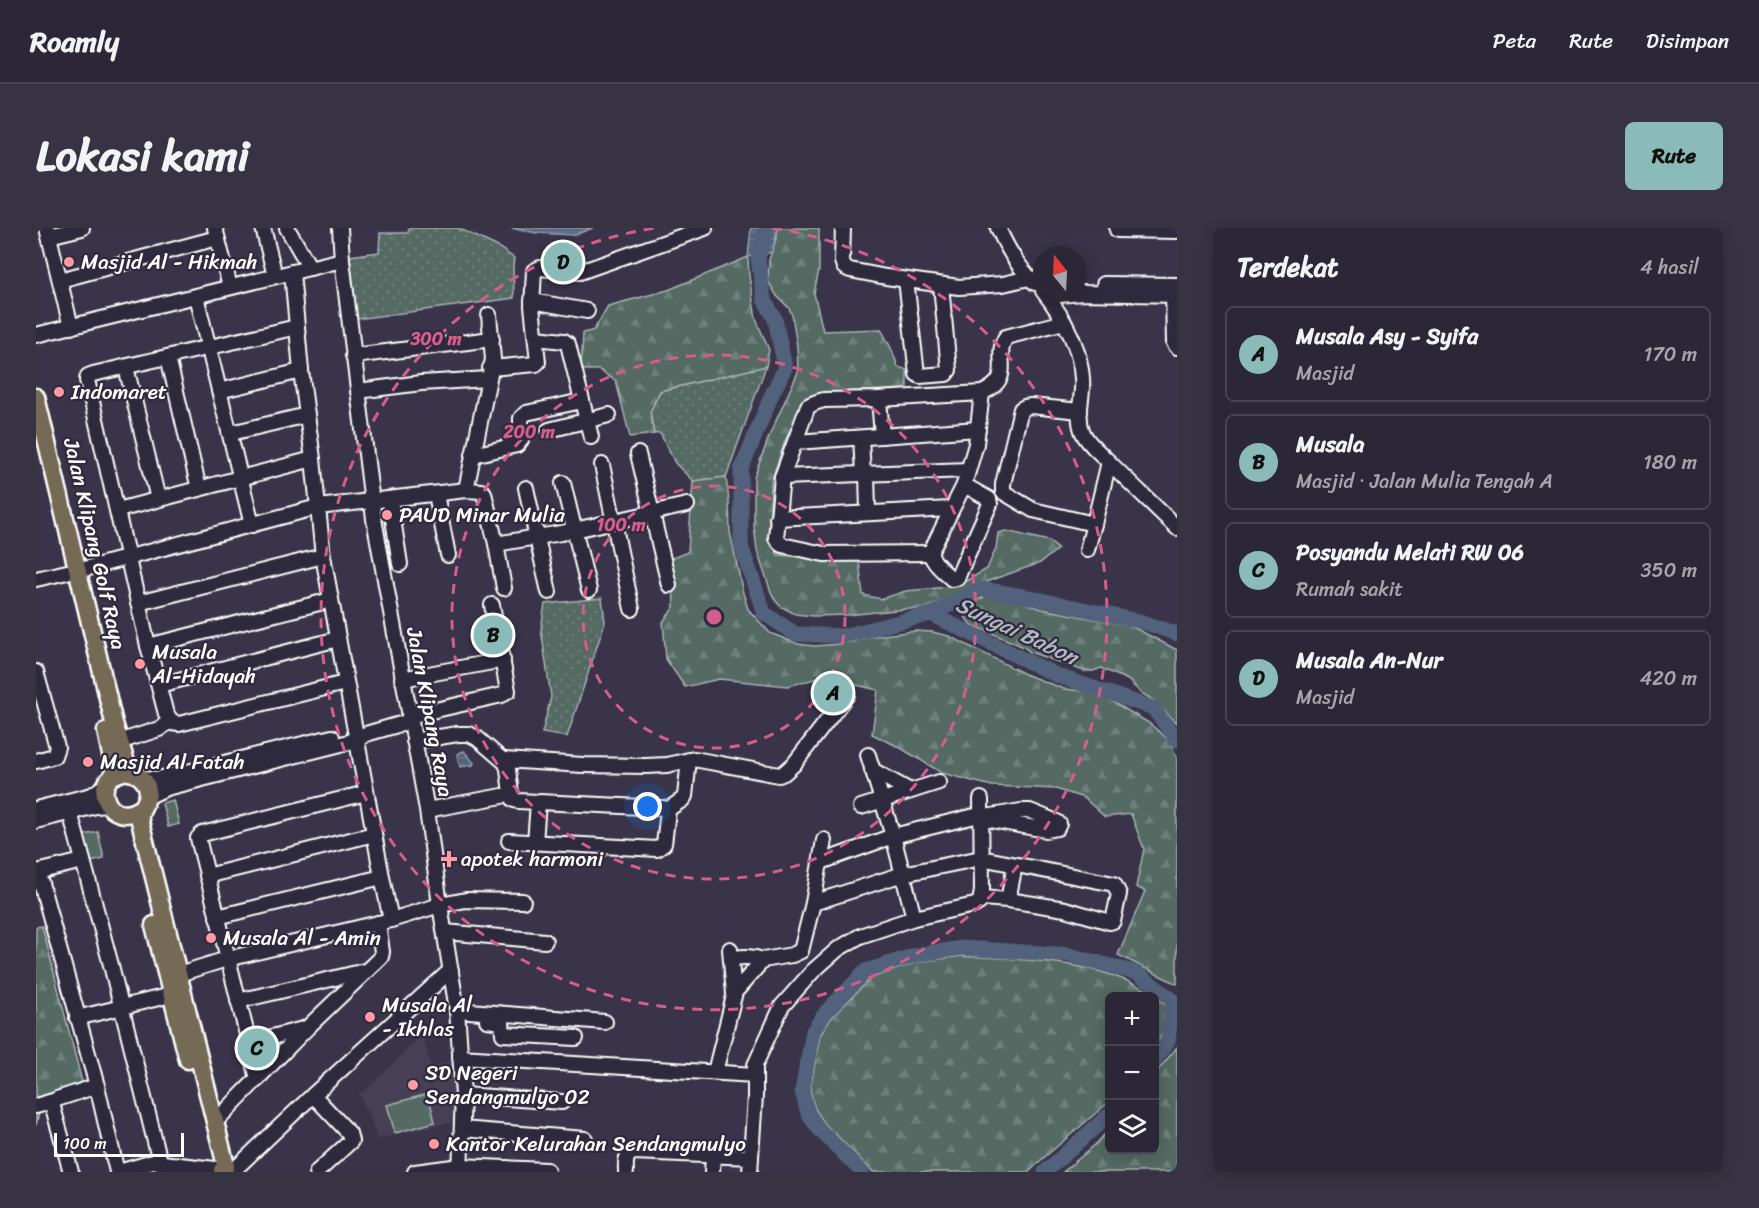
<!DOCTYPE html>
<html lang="id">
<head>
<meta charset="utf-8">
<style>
  body { margin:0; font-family:Sriracha,sans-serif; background:#373342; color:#f1f3f6 }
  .controls { position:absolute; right:18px; bottom:18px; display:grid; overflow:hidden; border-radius:9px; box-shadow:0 3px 15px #0003 }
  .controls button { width:54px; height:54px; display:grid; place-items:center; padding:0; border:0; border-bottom:2px solid #474452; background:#2b2737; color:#f1f3f6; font:30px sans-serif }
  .compass { position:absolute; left:997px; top:18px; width:54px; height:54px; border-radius:50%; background:#2b2737; box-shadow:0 3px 15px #0003; rotate:342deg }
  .scale { position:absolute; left:18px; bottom:15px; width:130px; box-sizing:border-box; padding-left:6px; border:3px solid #fff; border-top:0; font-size:16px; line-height:21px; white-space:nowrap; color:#fff; -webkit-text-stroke:4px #2f2a3d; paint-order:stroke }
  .you { position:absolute; left:612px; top:579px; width:21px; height:21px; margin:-15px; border:4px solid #fff; border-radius:50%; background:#1a73e8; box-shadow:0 0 0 9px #1a73e833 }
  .badge { display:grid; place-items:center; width:39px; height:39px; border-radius:50%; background:#8bbbb9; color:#111; font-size:20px; font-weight:700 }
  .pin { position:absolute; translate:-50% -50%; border:3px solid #fff; box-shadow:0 2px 6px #0006 }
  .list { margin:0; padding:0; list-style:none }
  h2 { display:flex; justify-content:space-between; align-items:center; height:78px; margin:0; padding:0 24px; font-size:26px }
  h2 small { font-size:20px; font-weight:400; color:#a6a5ad }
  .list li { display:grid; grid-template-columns:39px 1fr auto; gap:18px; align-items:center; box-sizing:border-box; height:96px; margin:0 12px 12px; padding:0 12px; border:2px solid #474452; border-radius:9px }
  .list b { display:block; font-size:22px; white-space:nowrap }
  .list p { margin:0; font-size:20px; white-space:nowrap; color:#a6a5ad }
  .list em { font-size:20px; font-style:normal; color:#a6a5ad }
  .icon { flex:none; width:33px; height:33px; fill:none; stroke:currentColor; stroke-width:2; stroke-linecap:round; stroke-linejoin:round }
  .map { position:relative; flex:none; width:1141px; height:944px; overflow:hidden; border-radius:9px }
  header { display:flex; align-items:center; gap:36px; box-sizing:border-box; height:84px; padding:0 30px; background:#2b2737; border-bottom:2px solid #474452 }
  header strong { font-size:28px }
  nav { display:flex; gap:33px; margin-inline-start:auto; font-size:21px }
  .intro { display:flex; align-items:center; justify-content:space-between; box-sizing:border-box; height:144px; padding:0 36px }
  h1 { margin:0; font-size:42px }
  .button { padding:15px 27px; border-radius:9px; background:#8bbbb9; color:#111; font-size:21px; font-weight:700 }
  main { display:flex; gap:36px; padding:0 36px }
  aside { flex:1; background:#2b2737; border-radius:9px; box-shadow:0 3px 15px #0003 }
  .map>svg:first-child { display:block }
</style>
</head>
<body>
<header>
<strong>Roamly</strong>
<nav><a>Peta</a><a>Rute</a><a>Disimpan</a></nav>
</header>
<div class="intro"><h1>Lokasi kami</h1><a class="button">Rute</a></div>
<main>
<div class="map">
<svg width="1141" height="944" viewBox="0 0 1141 944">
  <defs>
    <pattern id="grass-dots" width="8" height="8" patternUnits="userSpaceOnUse" patternTransform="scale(1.5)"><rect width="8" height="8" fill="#546a64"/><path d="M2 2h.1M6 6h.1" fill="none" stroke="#6e807b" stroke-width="1.8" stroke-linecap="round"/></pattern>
    <pattern id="forest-firs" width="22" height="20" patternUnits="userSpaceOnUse" patternTransform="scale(1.5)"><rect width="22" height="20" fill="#546a64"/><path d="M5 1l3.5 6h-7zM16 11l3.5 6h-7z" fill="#6e807b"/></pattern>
    <pattern id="water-rules" width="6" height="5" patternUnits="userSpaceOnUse" patternTransform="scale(1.5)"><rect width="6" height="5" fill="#52627c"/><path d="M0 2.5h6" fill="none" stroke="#6c7a90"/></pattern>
  </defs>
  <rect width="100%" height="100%" fill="#393449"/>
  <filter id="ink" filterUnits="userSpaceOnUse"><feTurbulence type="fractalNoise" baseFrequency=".0167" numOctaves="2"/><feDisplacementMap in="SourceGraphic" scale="12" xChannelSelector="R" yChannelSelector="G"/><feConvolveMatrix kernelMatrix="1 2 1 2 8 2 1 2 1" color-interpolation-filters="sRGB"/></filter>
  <g filter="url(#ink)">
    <path fill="#454057" d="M386,807L395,839L417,832L420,893L341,911L332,882H329L323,864L329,863Z"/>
    <g fill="url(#grass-dots)" stroke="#aab4b2" stroke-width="1.5">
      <path d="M373,0H422L462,19L478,30L477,38L478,70L321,91L314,28L343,24L344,5H372Z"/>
      <path d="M730,138L690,249L657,253L639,235L624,205L618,206L614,184L624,163Z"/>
      <path d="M566,370L569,394L531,509L506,505L515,469L505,401L509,376Z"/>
    </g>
    <g fill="url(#forest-firs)" stroke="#aab4b2" stroke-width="1.5">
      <path d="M742,0H783V42L778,65L787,103L845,101L856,122L862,139L871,142V161L783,165L770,169L749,213L735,254L733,309L742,327L823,333L827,367L845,371L870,363L912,359L930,353L951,341L960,320L962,305L970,303L1013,313L1022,321L1004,335L955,352L887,381H870L811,387L777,388L759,386L744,378L739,372L735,364L721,323L718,297V250L734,206L762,144L761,118L756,87L753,80L741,68L732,53L733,32L741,8Z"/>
      <path d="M712,29L713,48L720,91L733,122L730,138L624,163L614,184L618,206L594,209L580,153L563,142H545L547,105L558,102L572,78L632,62Z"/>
      <path d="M690,249L693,273L694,304L707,365L712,381L734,405L762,416L778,418L804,416L831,409L880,403L896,404L913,408L991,447L1028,461L1062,465L1113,495L1134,513L1141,530V756L1082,727L1109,663L1100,659L1108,621L1095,586L1069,589L1048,570L1020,561L956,558L906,545L863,519L836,506L842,462L786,449L752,458L683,451L649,459L630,431L627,394L638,379L636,330L652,324L657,253Z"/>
      <path d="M950,368L970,369L1006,381L1095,398L1141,422V496L1118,473L1104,464L1092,452L1065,440L1057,443H1048L994,424L988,419L934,396L929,389L936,375Z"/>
      <path d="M6,698L46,854L7,869L0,897V699Z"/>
      <path d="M927,728C988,732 1053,731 1108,761C1118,766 1126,774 1134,781L1121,820L1119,823L1118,768H1074L1073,874L1004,933L993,944H837L789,896L779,881L774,862L784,807L796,789L835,750L882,734Z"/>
      <path d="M1141,819V944H1027L1061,915L1073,901L1074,922H1118L1119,846Z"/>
    </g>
    <g fill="#546a64" stroke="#aab4b2" stroke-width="1.5">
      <path d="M137,572L143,596L132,599L126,575Z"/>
      <path d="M62,604L68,631L54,634L48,607Z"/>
      <path d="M392,866L399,894L359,905L351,877Z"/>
    </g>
    <g fill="url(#water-rules)" stroke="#97a1b0" stroke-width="1.5">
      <path d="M474,0H557L538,7L501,5Z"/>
      <path d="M715,0H742L736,24L712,29Z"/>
      <path d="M428,523L438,535L437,537L424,539L421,526Z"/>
    </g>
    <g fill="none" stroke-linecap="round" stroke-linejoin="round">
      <g stroke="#52627c" stroke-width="15">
        <path d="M730,0L722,31L728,71L739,91L749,140L736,166L705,242V318L728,385L759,406L807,408L895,386L1022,448L1117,480L1141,512"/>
        <path d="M895,386L945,361L987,368L1107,394L1141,406"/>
        <path d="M826,944L783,901L772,885L766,863L777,803L790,784L830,743L880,727L926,720L1033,727L1101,745L1137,772L1132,813L1118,833"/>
        <path d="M1009,944L1074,886"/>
      </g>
      <g stroke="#fff" stroke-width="18">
        <g id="minor">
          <path d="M11,0L35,99"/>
          <path d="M179,0L194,59"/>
          <path d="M227,0L239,48"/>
          <path d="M251,0L274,40"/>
          <path d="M304,0L306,32L338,291L391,582L404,677L421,782L427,867L424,944"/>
          <path d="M807,0L806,33L808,39L814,42L850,49L923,59L967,56L993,50"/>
          <path d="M962,0C971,20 983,41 999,55"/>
          <path d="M1081,2L1141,3"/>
          <path d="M13,8L46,0"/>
          <path d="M256,44L265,143L277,231L287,328L346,649L355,692"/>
          <path d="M24,52L181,10"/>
          <path d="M870,52L881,146L884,148L910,146L913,142L905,57"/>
          <path d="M1068,56L1141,57"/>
          <path d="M1007,63C1026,87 1044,118 1046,150C1048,168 1039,187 1047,205C1052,216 1063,224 1071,232C1094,255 1118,277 1141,300"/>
          <path d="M1137,67L1138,115L1141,119"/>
          <path d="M160,68L216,297"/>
          <path d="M1011,68L1047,65L1141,67"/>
          <path d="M496,73L551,83"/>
          <path d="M261,99L57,146L52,148L51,152L112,418L130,486L136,495L143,496L309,455"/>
          <path d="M0,107L306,32"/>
          <path d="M500,110L528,113L532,116L555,209"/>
          <path d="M317,128L456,111"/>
          <path d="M132,129L163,261"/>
          <path d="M90,139L122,271"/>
          <path d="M454,140L500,136L502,134L496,78L498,43L504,40L544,44L669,0"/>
          <path d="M183,163L265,143"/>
          <path d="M322,163L385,155L452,151"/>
          <path d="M843,171L846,208"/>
          <path d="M1044,183L995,178L989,179L985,181L967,256V264L997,282L1058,296L1073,234"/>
          <path d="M513,202L573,187"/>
          <path d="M195,205L271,187"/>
          <path d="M825,210L827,246"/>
          <path d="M760,214L942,201"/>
          <path d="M602,226L633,357"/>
          <path d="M437,227L481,217L485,212V190L490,185L546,173"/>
          <path d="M566,237L596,381"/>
          <path d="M831,246L832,284"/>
          <path d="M746,249L932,242"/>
          <path d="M527,255L553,362"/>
          <path d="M490,260L513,364"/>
          <path d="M430,262L457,131L453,87"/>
          <path d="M400,266L412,327"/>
          <path d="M354,272L364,336"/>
          <path d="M82,282L277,231"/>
          <path d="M741,290L915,281"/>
          <path d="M460,316L468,360"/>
          <path d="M1051,322L1058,296"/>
          <path d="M894,325L788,326L746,317L740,310L746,249L772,178L781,174L788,172L843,171L946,165C981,149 956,130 970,109L1028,94"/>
          <path d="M894,325C898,336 907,343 916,351L921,350L954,276L953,271L928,257L940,216L946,165"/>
          <path d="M894,325L928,257"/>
          <path d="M41,343L282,279L430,262L445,263L448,265L460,316L525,305L651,277"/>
          <path d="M0,351L31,344"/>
          <path d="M102,375L287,328"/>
          <path d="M456,377L472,463"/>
          <path d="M112,418L295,372"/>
          <path d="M0,444L21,519L18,528L0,533"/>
          <path d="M366,451L467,432"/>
          <path d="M123,457L302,411"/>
          <path d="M373,488L466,467"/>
          <path d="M378,513L422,506H433L441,510L470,535L472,541L475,566L478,572L482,573L627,580L632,583L628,616L621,621L473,613"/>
          <path d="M83,514L123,501L134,493"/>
          <path d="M832,527L857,608L878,690"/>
          <path d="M468,532L547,537L610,538L631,537L658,531L743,547L748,545L758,536L811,467"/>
          <path d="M836,542L874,563"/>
          <path d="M106,550L122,551L296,509"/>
          <path d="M111,569L130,560L321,512L330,506L375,493"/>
          <path d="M825,579L903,554"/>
          <path d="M0,581L56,567L70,557"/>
          <path d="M391,582L466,568"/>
          <path d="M631,582L646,572L649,568L653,532"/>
          <path d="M34,584L75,737L124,934"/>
          <path d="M0,593L60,578L72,577"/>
          <path d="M499,615L502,574"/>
          <path d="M785,634L857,608L939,588L944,590L985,583H994L1021,594L1023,596L1021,600L1010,602L944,590"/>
          <path d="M0,643L5,655L61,858L81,944"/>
          <path d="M1,644L47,633"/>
          <path d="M171,648L338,606"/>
          <path d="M972,672L979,637"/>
          <path d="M777,675L867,646L945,630L1078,656L1083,666L1077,693L1074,694L1029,681L972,672L946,670"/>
          <path d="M181,689L346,649"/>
          <path d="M409,704L509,713"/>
          <path d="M694,721L698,766"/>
          <path d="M695,732C704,727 718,729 727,732"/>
          <path d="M133,749L191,731L355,692L404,677L430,672L487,673"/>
          <path d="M202,773L329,743"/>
          <path d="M421,782L569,794"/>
          <path d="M41,790L135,767"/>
          <path d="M451,792L466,794L467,806L540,810"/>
          <path d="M213,815L271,800"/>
          <path d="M424,829L719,847"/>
          <path d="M679,844L699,764L727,732L756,727L765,723L777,675L788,612"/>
          <path d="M222,851L162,610L166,606L330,565"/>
          <path d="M277,867L313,905L315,913L281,944"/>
          <path d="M427,867L526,874"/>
          <path d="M0,878L17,873"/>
          <path d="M179,894L271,800L345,729L346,724L342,695"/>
          <path d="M426,901L549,911"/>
          <path d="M35,944L16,876L21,871L61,858"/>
          <path d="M83,944L117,934L197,943L277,867L415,742"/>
          <path d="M379,944L424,938L511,942"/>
          <path d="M590,944C590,936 588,927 598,924L715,929"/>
          <path d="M676,944L677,928"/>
          <path d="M714,944L719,868V837L746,778L777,743L802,721L824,708L878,690L939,677L944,674L946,663L945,571"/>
        </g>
      </g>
      <g stroke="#fff" stroke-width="21">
        <g id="major">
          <path d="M0,169L78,495L93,544"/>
          <path d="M70,503L79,546"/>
          <path d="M104,581C72,601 54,553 84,545C88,543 93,543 97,545C105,548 111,554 112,563C113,575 102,580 104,593L190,938L186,942"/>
          <path d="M118,697L152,832"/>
        </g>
      </g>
      <use href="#minor" stroke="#2f2a3d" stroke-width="14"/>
      <use href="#major" stroke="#756a55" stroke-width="16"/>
    </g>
  </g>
  <g fill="none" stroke="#d45d8c" stroke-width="3" stroke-dasharray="10 8">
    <circle cx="678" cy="389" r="131"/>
    <circle cx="678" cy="389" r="262"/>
    <path d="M736 0A393 393 0 1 1 620 0"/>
  </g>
  <g fill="#ff9aa2" stroke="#2f2a3d" stroke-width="2">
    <circle cx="33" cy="34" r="6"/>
    <circle cx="23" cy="164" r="6"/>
    <circle cx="351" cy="287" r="6"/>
    <circle cx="104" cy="436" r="6"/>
    <circle cx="52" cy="534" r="6"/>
    <path d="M410 622h6v6h6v6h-6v6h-6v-6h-6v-6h6z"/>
    <circle cx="175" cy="710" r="6"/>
    <circle cx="334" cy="789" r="6"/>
    <circle cx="377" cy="857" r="6"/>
    <circle cx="398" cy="916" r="6"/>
  </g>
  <g text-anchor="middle" stroke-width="4.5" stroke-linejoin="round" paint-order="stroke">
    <g font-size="21" fill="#fff" stroke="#2f2a3d" text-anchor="start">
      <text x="45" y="41">Masjid Al - Hikmah</text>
      <text x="35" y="171">Indomaret</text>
      <text x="363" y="294">PAUD Minar Mulia</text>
      <text x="116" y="431">Musala<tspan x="116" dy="24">Al-Hidayah</tspan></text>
      <text x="64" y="541">Masjid Al Fatah</text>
      <text x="425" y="638">apotek harmoni</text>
      <text x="187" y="717">Musala Al - Amin</text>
      <text x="346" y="784">Musala Al<tspan x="346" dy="24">- Ikhlas</tspan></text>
      <text x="389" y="852">SD Negeri<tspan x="389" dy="24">Sendangmulyo 02</tspan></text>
      <text x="410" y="923">Kantor Kelurahan Sendangmulyo</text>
    </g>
    <g font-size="21" fill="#fff" stroke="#2f2a3d">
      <text transform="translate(59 316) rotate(77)" y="7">Jalan Klipang Golf Raya</text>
      <text transform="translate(394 484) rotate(79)" y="7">Jalan Klipang Raya</text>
    </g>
    <g font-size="22" font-style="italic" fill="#b1b8c4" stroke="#2f2a3d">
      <text transform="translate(981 402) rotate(25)" y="8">Sungai Babon</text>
    </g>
  </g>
  <circle cx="678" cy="389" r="9" fill="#d45d8c" stroke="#2f2a3d" stroke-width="3"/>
  <g font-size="18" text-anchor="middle" font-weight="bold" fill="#d45d8c" stroke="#2f2a3d" stroke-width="4.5" stroke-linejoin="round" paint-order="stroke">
    <text x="400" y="117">300 m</text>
    <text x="493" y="210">200 m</text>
    <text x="585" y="303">100 m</text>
  </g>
</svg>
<div class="controls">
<button>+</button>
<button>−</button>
<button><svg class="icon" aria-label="layers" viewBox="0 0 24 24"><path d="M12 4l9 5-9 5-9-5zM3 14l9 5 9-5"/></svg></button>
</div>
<svg class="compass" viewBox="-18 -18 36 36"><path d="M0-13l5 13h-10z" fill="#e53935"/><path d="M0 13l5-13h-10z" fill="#a6a5ad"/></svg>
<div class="scale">100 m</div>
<div class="you"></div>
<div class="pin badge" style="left:797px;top:465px">A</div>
<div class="pin badge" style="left:457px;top:407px">B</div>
<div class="pin badge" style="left:221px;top:820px">C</div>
<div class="pin badge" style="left:527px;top:34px">D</div>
</div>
<aside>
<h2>Terdekat<small>4 hasil</small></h2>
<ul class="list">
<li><span class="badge">A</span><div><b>Musala Asy - Syifa</b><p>Masjid</p></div><em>170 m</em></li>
<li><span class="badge">B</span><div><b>Musala</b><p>Masjid · Jalan Mulia Tengah A</p></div><em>180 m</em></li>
<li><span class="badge">C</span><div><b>Posyandu Melati RW 06</b><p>Rumah sakit</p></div><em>350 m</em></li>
<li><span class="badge">D</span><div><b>Musala An-Nur</b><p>Masjid</p></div><em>420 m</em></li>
</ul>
</aside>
</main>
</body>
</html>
